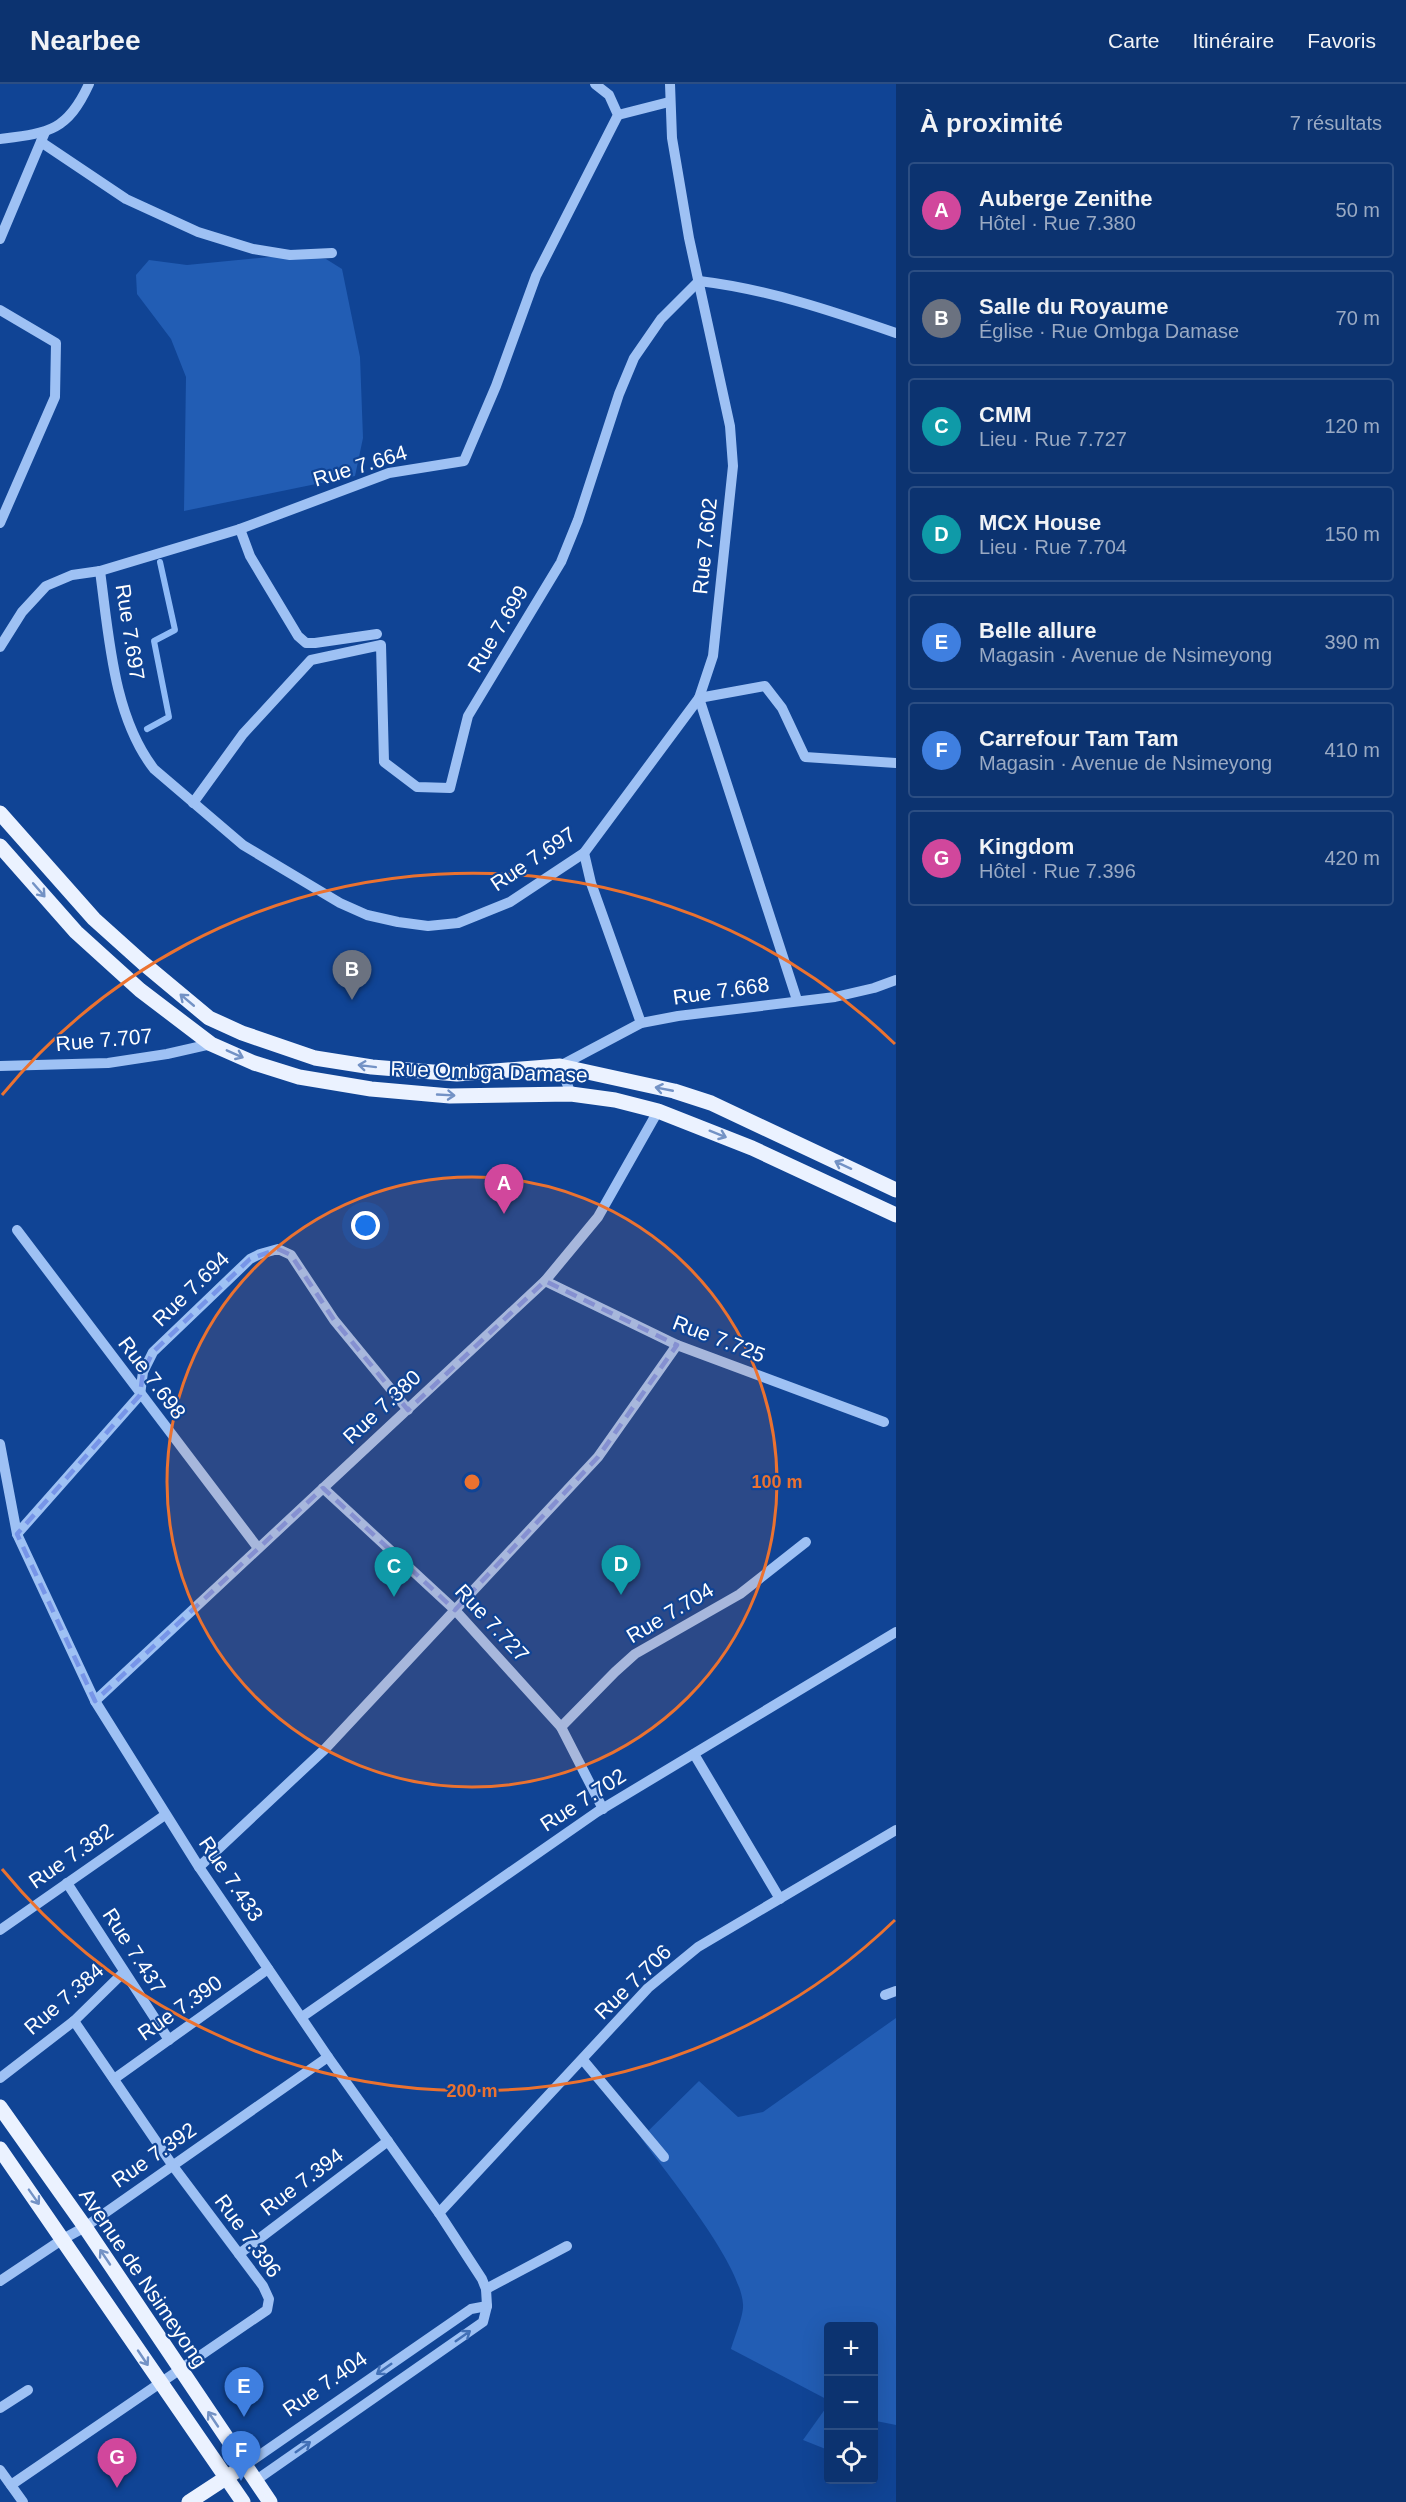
<!DOCTYPE html>
<html lang="fr">
<head>
<meta charset="utf-8">
<style>
  body { margin:0; font-family:Helvetica,sans-serif; background:#1a3f78; color:#f1f3f6 }
  .controls { position:absolute; right:18px; bottom:18px; display:grid; overflow:hidden; border-radius:6px; box-shadow:0 6px 24px #0002 }
  .controls button { width:54px; height:54px; display:grid; place-items:center; padding:0; border:0; border-bottom:2px solid #2c4e83; background:#0c3370; color:#f1f3f6; font:30px sans-serif }
  .you { position:absolute; left:366px; top:1142px; width:21px; height:21px; margin:-15px; border:4px solid #fff; border-radius:50%; background:#1a73e8; box-shadow:0 0 0 9px #1a73e833 }
  .badge { display:grid; place-items:center; width:39px; height:39px; border-radius:50%; background:#ffd961; color:#fff; font-size:20px; font-weight:700 }
  .pin { position:absolute; translate:-50% -50px; filter:drop-shadow(0 2px 3px #0008) }
  .pin::after { content:''; position:absolute; top:32px; width:21px; height:18px; background:inherit; clip-path:polygon(0 0,100% 0,50% 100%) }
  .list { margin:0; padding:0; list-style:none }
  h2 { display:flex; justify-content:space-between; align-items:center; height:78px; margin:0; padding:0 24px; font-size:26px }
  h2 small { font-size:20px; font-weight:400; color:#9aaac3 }
  .list li { display:grid; grid-template-columns:39px 1fr auto; gap:18px; align-items:center; box-sizing:border-box; height:96px; margin:0 12px 12px; padding:0 12px; border:2px solid #2c4e83; border-radius:6px }
  .list b { display:block; font-size:22px; white-space:nowrap }
  .list p { margin:0; font-size:20px; white-space:nowrap; color:#9aaac3 }
  .list em { font-size:20px; font-style:normal; color:#9aaac3 }
  .icon { flex:none; width:33px; height:33px; fill:none; stroke:currentColor; stroke-width:2; stroke-linecap:round; stroke-linejoin:round }
  .map { position:relative; flex:none; width:896px; height:2418px; overflow:hidden }
  header { display:flex; align-items:center; gap:36px; box-sizing:border-box; height:84px; padding:0 30px; background:#0c3370; border-bottom:2px solid #2c4e83 }
  header strong { font-size:28px }
  nav { display:flex; gap:33px; margin-inline-start:auto; font-size:21px }
  main { display:flex }
  aside { flex:1; background:#0c3370 }
  .map>svg:first-child { display:block }
</style>
</head>
<body>
<header>
<strong>Nearbee</strong>
<nav><a>Carte</a><a>Itinéraire</a><a>Favoris</a></nav>
</header>
<main>
<div class="map">
<svg width="896" height="2418" viewBox="0 0 896 2418">
  <rect width="100%" height="100%" fill="#104495"/>
  <g fill="#225db4">
    <path d="M290,171L326,175L342,185L360,273L363,354L355,392L184,427L186,293L171,255L137,210L136,191L149,176L187,181Z"/>
    <path d="M896,1934V2341L876,2337L874,2340V2242H828V2316L731,2265C734,2254 744,2231 743,2220C740,2178 667,2090 641,2054L699,1997L738,2033L763,2028Z"/>
    <path d="M828,2321V2366L803,2356Z"/>
  </g>
  <g fill="none" stroke-linecap="round" stroke-linejoin="round">
    <path stroke="#8fbbf7" stroke-width="6" d="M147,645L169,633L154,557L175,546L160,478"/>
    <g stroke="#9ec1f4" stroke-width="10">
      <path d="M670,0L672,54L689,154L730,342L733,382L713,572L699,614L797,916"/>
      <path d="M618,31L669,18"/>
      <path d="M0,55C48,49 67,48 89,0"/>
      <path d="M41,58L126,115L198,148L253,165L290,171L332,169"/>
      <path d="M0,155L45,48"/>
      <path d="M0,226L56,259L55,313L0,439"/>
      <path d="M240,445L250,472L298,552L306,559H315L377,550"/>
      <path d="M100,487C109,552 113,632 154,685L243,761L340,819L367,831L398,838L428,842L458,839L510,818L584,769L699,614L765,602L782,624L805,673L896,679"/>
      <path d="M0,563L22,528L46,502L72,491L100,487L240,445L389,389L464,377L496,302L536,192L618,31L609,11L595,0"/>
      <path d="M193,719L243,650L311,576L381,561L384,678L417,703L450,704L468,632L561,478L578,436L619,310L634,274L661,235L699,197C767,205 832,227 896,249"/>
      <path d="M584,769L591,799L641,939"/>
      <path d="M0,982L108,979L167,970L211,960"/>
      <path d="M571,1010L560,982L641,939L678,932L835,913L874,904L896,896"/>
      <path d="M17,1146L258,1464"/>
      <path d="M545,1197L677,1261L884,1338"/>
      <path d="M0,1360L17,1450L95,1617L199,1783L328,1973L439,2129L482,2195L486,2205L487,2222L483,2238L255,2397"/>
      <path d="M323,1404L455,1526L561,1643L603,1725"/>
      <path d="M17,1450L140,1311L143,1288L153,1268L250,1175L260,1170L278,1165L291,1171L334,1236L408,1326"/>
      <path d="M95,1617L545,1197L598,1133L658,1027"/>
      <path d="M561,1643L615,1588L635,1570L740,1510L806,1458"/>
      <path d="M694,1670L780,1815"/>
      <path d="M199,1783L325,1665L598,1373L677,1261"/>
      <path d="M67,1799L169,1956"/>
      <path d="M0,1846L165,1731"/>
      <path d="M885,1911L896,1907"/>
      <path d="M302,1933L597,1728L896,1548"/>
      <path d="M583,1976L664,2073"/>
      <path d="M0,1994L74,1937L124,1888"/>
      <path d="M114,1995L268,1885"/>
      <path d="M439,2129L648,1904L698,1863L896,1746"/>
      <path d="M239,2170L388,2057"/>
      <path d="M0,2197L63,2155L85,2143L328,1973"/>
      <path d="M486,2205L567,2162"/>
      <path d="M0,2324L28,2306"/>
      <path d="M244,2382L471,2225L487,2222"/>
      <path d="M0,2386L23,2418"/>
      <path d="M11,2401L267,2226L269,2215L263,2202L173,2082L74,1937"/>
    </g>
    <g stroke="#ebf2ff" stroke-width="15">
      <path d="M0,729L94,835L143,879L209,934L242,949L315,974L372,983L457,990L560,982L674,1007L711,1019L896,1106"/>
      <path d="M0,762L76,848L140,906L211,960L254,979L299,993L371,1005L450,1012L571,1010L615,1016L658,1027L752,1064L896,1131"/>
      <path d="M0,2023L85,2143L270,2418"/>
      <path d="M0,2065L243,2418"/>
      <path d="M189,2418L244,2382"/>
    </g>
  </g>
  <defs><path id="oneway-shaft" d="M-6 0H5M1.5-3L5.5 0L1.5 3" fill="none" stroke-width="1.6" stroke-linecap="round" stroke-linejoin="round" transform="scale(1.5)"/></defs>
  <g stroke="#7392c5">
    <use href="#oneway-shaft" transform="translate(39 806) rotate(49)"/>
    <use href="#oneway-shaft" transform="translate(187 916) rotate(-140)"/>
    <use href="#oneway-shaft" transform="translate(235 970) rotate(24)"/>
    <use href="#oneway-shaft" transform="translate(367 982) rotate(-173)"/>
    <use href="#oneway-shaft" transform="translate(664 1005) rotate(-169)"/>
    <use href="#oneway-shaft" transform="translate(446 1011) rotate(3)"/>
    <use href="#oneway-shaft" transform="translate(718 1050) rotate(22)"/>
    <use href="#oneway-shaft" transform="translate(843 1081) rotate(-155)"/>
    <use href="#oneway-shaft" transform="translate(34 2113) rotate(55)"/>
    <use href="#oneway-shaft" transform="translate(105 2173) rotate(-124)"/>
    <use href="#oneway-shaft" transform="translate(143 2274) rotate(56)"/>
    <use href="#oneway-shaft" transform="translate(213 2335) rotate(-124)"/>
  </g>
  <g stroke="#4270b6">
    <use href="#oneway-shaft" transform="translate(463 2252) rotate(-35)"/>
    <use href="#oneway-shaft" transform="translate(384 2285) rotate(145)"/>
    <use href="#oneway-shaft" transform="translate(303 2363) rotate(-35)"/>
  </g>
  <path fill="none" stroke="#7795e8" stroke-width="4.5" stroke-dasharray="12 8" stroke-linejoin="round" d="M278,1165L291,1171L334,1236L408,1326L545,1197L677,1261L598,1373L455,1526L323,1404L95,1617L17,1450L140,1311L143,1288L153,1268L250,1175Z"/>
  <circle cx="472" cy="1398" r="305" fill="#eb7230" fill-opacity=".12"/>
  <g fill="none" stroke="#eb7230" stroke-width="3">
    <circle cx="472" cy="1398" r="305"/>
    <path d="M895 1836A609 609 0 0 1 2 1785M2 1011A609 609 0 0 1 895 960"/>
  </g>
  <g text-anchor="middle" stroke-width="4.5" stroke-linejoin="round" paint-order="stroke">
    <g font-size="21" fill="#fff" stroke="#104495">
      <text transform="translate(360 382) rotate(-17)" y="7">Rue 7.664</text>
      <text transform="translate(705 462) rotate(-84)" y="7">Rue 7.602</text>
      <text transform="translate(498 545) rotate(-59)" y="7">Rue 7.699</text>
      <text transform="translate(130 548) rotate(81)" y="7">Rue 7.697</text>
      <text transform="translate(533 775) rotate(-34)" y="7">Rue 7.697</text>
      <text transform="translate(721 907) rotate(-8)" y="7">Rue 7.668</text>
      <text transform="translate(104 956) rotate(-5)" y="7">Rue 7.707</text>
      <text transform="translate(489 988) rotate(2)" y="7">Rue Ombga Damase</text>
      <text transform="translate(191 1205) rotate(-44)" y="7">Rue 7.694</text>
      <text transform="translate(719 1255) rotate(21)" y="7">Rue 7.725</text>
      <text transform="translate(152 1294) rotate(53)" y="7">Rue 7.698</text>
      <text transform="translate(382 1323) rotate(-43)" y="7">Rue 7.380</text>
      <text transform="translate(670 1529) rotate(-31)" y="7">Rue 7.704</text>
      <text transform="translate(492 1539) rotate(47)" y="7">Rue 7.727</text>
      <text transform="translate(583 1716) rotate(-33)" y="7">Rue 7.702</text>
      <text transform="translate(71 1772) rotate(-35)" y="7">Rue 7.382</text>
      <text transform="translate(231 1795) rotate(56)" y="7">Rue 7.433</text>
      <text transform="translate(134 1867) rotate(57)" y="7">Rue 7.437</text>
      <text transform="translate(633 1898) rotate(-44)" y="7">Rue 7.706</text>
      <text transform="translate(64 1915) rotate(-41)" y="7">Rue 7.384</text>
      <text transform="translate(180 1924) rotate(-35)" y="7">Rue 7.390</text>
      <text transform="translate(154 2071) rotate(-35)" y="7">Rue 7.392</text>
      <text transform="translate(302 2098) rotate(-37)" y="7">Rue 7.394</text>
      <text transform="translate(248 2152) rotate(54)" y="7">Rue 7.396</text>
      <text transform="translate(143 2194) rotate(56)" y="7">Avenue de Nsimeyong</text>
      <text transform="translate(325 2300) rotate(-35)" y="7">Rue 7.404</text>
    </g>
  </g>
  <circle cx="472" cy="1398" r="9" fill="#eb7230" stroke="#104495" stroke-width="3"/>
  <g font-size="18" text-anchor="middle" font-weight="bold" fill="#eb7230" stroke="#104495" stroke-width="4.5" stroke-linejoin="round" paint-order="stroke">
    <text x="777" y="1404">100 m</text>
    <text x="472" y="2013">200 m</text>
  </g>
</svg>
<div class="controls">
<button>+</button>
<button>−</button>
<button><svg class="icon" aria-label="locate" viewBox="0 0 24 24"><circle cx="12" cy="12" r="6"/><path d="M12 2v4M12 18v4M2 12h4M18 12h4"/></svg></button>
</div>
<div class="you"></div>
<div class="pin badge" style="left:504px;top:1130px;background:#d1479c">A</div>
<div class="pin badge" style="left:352px;top:916px;background:#6b7280">B</div>
<div class="pin badge" style="left:394px;top:1513px;background:#0f9aa8">C</div>
<div class="pin badge" style="left:621px;top:1511px;background:#0f9aa8">D</div>
<div class="pin badge" style="left:244px;top:2333px;background:#3f7fe0">E</div>
<div class="pin badge" style="left:241px;top:2397px;background:#3f7fe0">F</div>
<div class="pin badge" style="left:117px;top:2404px;background:#d1479c">G</div>
</div>
<aside>
<h2>À proximité<small>7 résultats</small></h2>
<ul class="list">
<li><span class="badge" style="background:#d1479c">A</span><div><b>Auberge Zenithe</b><p>Hôtel · Rue 7.380</p></div><em>50 m</em></li>
<li><span class="badge" style="background:#6b7280">B</span><div><b>Salle du Royaume</b><p>Église · Rue Ombga Damase</p></div><em>70 m</em></li>
<li><span class="badge" style="background:#0f9aa8">C</span><div><b>CMM</b><p>Lieu · Rue 7.727</p></div><em>120 m</em></li>
<li><span class="badge" style="background:#0f9aa8">D</span><div><b>MCX House</b><p>Lieu · Rue 7.704</p></div><em>150 m</em></li>
<li><span class="badge" style="background:#3f7fe0">E</span><div><b>Belle allure</b><p>Magasin · Avenue de Nsimeyong</p></div><em>390 m</em></li>
<li><span class="badge" style="background:#3f7fe0">F</span><div><b>Carrefour Tam Tam</b><p>Magasin · Avenue de Nsimeyong</p></div><em>410 m</em></li>
<li><span class="badge" style="background:#d1479c">G</span><div><b>Kingdom</b><p>Hôtel · Rue 7.396</p></div><em>420 m</em></li>
</ul>
</aside>
</main>
</body>
</html>
